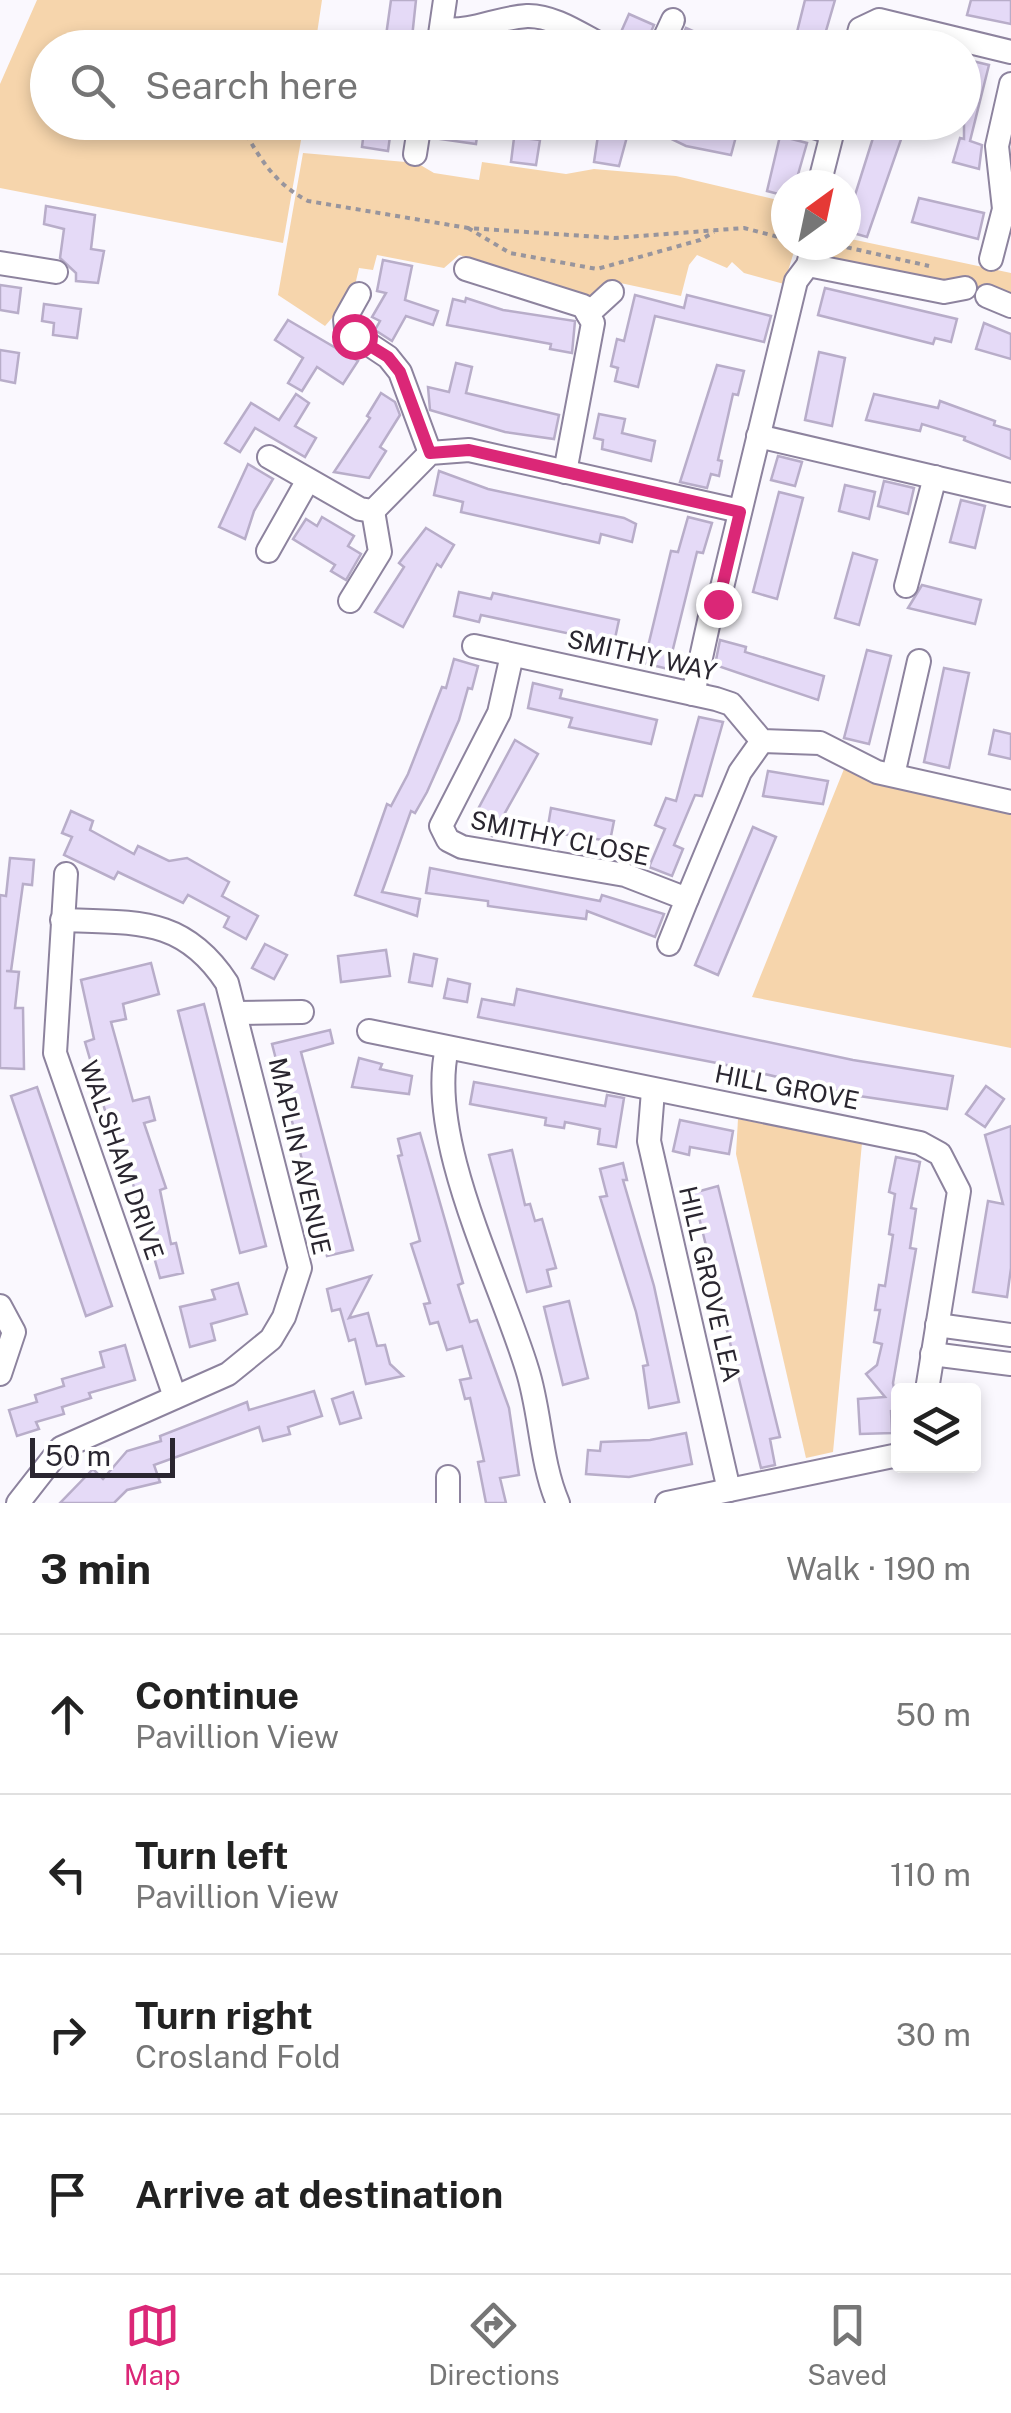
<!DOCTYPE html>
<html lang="en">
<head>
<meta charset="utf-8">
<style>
  body { margin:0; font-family:"Public Sans",sans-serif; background:#f2f2f2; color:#222 }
  .controls { position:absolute; right:30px; bottom:30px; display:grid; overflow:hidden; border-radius:10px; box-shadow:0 5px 15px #0003 }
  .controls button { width:90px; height:90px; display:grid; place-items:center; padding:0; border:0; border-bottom:2px solid #e0e0e0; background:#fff; color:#222; font:50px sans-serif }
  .compass { position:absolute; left:771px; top:170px; width:90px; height:90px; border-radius:50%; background:#fff; box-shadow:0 5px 15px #0003; rotate:33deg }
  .scale { position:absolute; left:30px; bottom:25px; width:145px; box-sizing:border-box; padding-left:10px; border:5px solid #2a2630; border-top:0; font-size:28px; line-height:35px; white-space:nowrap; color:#2a2630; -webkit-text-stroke:8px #fff; paint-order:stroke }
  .stop { position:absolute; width:30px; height:30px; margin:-22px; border:8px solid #db2777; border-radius:50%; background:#fff }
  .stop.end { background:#db2777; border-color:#fff; box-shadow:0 2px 10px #0008 }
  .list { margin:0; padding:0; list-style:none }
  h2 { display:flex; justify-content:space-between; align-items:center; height:130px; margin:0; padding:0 40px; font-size:42px }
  h2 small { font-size:32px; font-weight:400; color:#767676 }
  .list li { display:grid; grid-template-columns:65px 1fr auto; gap:30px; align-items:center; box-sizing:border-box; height:160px; padding:0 40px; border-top:2px solid #e0e0e0 }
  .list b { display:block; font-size:38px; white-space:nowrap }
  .list p { margin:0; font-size:32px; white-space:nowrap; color:#767676 }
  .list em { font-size:32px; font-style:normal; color:#767676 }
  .icon { flex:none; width:55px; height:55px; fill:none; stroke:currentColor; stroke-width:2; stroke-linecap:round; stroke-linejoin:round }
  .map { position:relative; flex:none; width:1011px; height:1503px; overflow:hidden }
  .search { position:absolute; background:#fff; box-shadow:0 5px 15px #0003; left:30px; right:30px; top:30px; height:110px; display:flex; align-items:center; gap:25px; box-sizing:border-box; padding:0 35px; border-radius:55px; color:#767676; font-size:38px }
  .sheet { height:770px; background:#fff }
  nav { display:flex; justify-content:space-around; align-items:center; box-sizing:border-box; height:140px; border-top:2px solid #e0e0e0; background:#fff; font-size:28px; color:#767676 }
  nav a { display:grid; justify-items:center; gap:5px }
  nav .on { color:#db2777 }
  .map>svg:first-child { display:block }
</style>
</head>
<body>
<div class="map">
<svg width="1011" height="1503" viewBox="0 0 1011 1503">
  <rect width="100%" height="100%" fill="#faf8fe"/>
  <g fill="#f6d5ac">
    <path d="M37,0H322L315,47L48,48V122L304,123L283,243L0,188V84Z"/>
    <path d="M303,153L417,163L434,173L479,180L482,162L566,174L594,169L676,176L786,202V245H796L784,284L744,273L732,262L727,268L697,255L689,265L681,296L611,281L595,297L459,255L444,268L377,255L373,270L359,268L353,294L325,326L278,295Z"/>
    <path d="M846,238L1011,273V299L984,302L941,284L825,263L829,245H846Z"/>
    <path d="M844,769L872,781L1011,813V1048L752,997Z"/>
    <path d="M738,1119L862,1143L833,1452L806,1458L736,1154Z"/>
  </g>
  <g fill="#e5daf7" stroke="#b8adc9" stroke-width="2.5">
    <path d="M391,0H416L411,47L385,43Z"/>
    <path d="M805,0H835L821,48H793Z"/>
    <path d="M971,0H1011V24L967,15Z"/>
    <path d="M629,14L654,25L646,43L621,32Z"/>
    <path d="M686,28L695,32L727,48H677Z"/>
    <path d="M964,59L989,65L970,141L982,145L979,169L953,162L960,138L964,139Z"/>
    <path d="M365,122H392L388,151L362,147Z"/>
    <path d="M436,122H479L476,144L433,138Z"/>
    <path d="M516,122H539L531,139L540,140L536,165L511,162Z"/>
    <path d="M600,122H631L619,166L594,162Z"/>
    <path d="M669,122H693L708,130L712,122L738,129L731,155L686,146L663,135Z"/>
    <path d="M878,122L905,128L867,237L846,231V210L850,211Z"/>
    <path d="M780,136L807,143L795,185H786V196L767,191Z"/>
    <path d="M919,198L984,213L978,239L912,222Z"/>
    <path d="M46,206L95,215L91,249L104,251L98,283L76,281V273L60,258L64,229L44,224Z"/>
    <path d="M383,260L412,266L405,300L438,311L433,325L406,316L392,341L375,330L380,321L372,317L386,293L377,291Z"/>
    <path d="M0,285L21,288L18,313L0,310Z"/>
    <path d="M825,288L957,319L951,342L935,338L933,344L818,315Z"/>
    <path d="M635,295L684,308L687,295L771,316L764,342L655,316L638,387L615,381L618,368L611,366L617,339L624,341Z"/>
    <path d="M466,298L503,310L575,321L572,353L550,349L551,344L447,325L453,299L465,302Z"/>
    <path d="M44,304L81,309L77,338L53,335L54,323L42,321Z"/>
    <path d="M288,320L358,361L343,384L317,367L302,391L288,383L303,358L275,340Z"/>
    <path d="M984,323L1011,334V359L976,349Z"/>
    <path d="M0,350L19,353L15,383L0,380Z"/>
    <path d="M819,352L845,358L832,426L805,420Z"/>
    <path d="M456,363L472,367L466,393L559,415L554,439L505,432L430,410L428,387L449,392Z"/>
    <path d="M717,365L744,371L738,395L733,394L718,460L722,461L719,476L711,474L707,488L680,482Z"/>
    <path d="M381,393L395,402L400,415L380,447L386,451L369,478L334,472L370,418L367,416Z"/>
    <path d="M296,394L309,403L295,426L316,438L305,457L255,428L240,452L225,443L251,403L279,420Z"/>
    <path d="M874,394L938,408L940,401L995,421L994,425L1011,430V459L964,440L965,437L922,424L920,431L866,420Z"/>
    <path d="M599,414L625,419L622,433L655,441L651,461L602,449L603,440L594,438Z"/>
    <path d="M778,456L802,462L795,486L771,480Z"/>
    <path d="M248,464L273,479L254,511L245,539L219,527Z"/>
    <path d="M439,471L488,489L624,518L636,524L632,542L601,534L599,543L461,512L463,502L434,495Z"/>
    <path d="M884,481L914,488L908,514L878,506Z"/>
    <path d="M845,485L875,492L869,519L839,511Z"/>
    <path d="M779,492L803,498L777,599L753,592Z"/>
    <path d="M961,500L985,506L975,548L950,542Z"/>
    <path d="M322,517L354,536L348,546L361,554L346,580L331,571L335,565L293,539L306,519L317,526Z"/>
    <path d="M688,517L712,523L703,553L697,552L668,669L644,663L671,551L678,552Z"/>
    <path d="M426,528L454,545L441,567L437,564L403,627L375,612L404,567L399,563Z"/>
    <path d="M853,553L877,560L859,625L835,618Z"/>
    <path d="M922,585L981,600L975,624L908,608Z"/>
    <path d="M459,592L491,599L493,593L619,620L614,643L481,615L479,622L454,616Z"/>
    <path d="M720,640L746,647L745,652L824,676L818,700L715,665Z"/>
    <path d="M867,650L891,656L869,744L844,738Z"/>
    <path d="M454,659L478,666L472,689L468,688L459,720L427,792L415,813L411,811L382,892L420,899L417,916L355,895L387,804L391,806L408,774L442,687L446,688Z"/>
    <path d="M944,668L969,673L949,768L924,762Z"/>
    <path d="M533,683L562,690L560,698L657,720L651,744L569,727L572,718L528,708Z"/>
    <path d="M699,717L723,722L702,796L695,795L674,845L683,849L672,876L649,867L665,829L655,825L666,798L676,801Z"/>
    <path d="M994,730L1011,734V759L989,754Z"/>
    <path d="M515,740L538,754L492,836L470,824Z"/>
    <path d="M768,771L828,781L823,804L763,796Z"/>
    <path d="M551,808L614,821L610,841L547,832Z"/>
    <path d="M71,811L93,821L90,830L134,854L138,846L169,861L187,858L229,882L222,896L258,916L246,939L224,927L229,917L188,895L183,903L118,872L114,879L64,855L72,837L62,833Z"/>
    <path d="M753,827L776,837L718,975L695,965Z"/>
    <path d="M10,858L34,860L32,885L23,884L11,971H6L19,972L15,1008H23L24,1069L0,1068V895L6,896Z"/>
    <path d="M430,868L600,901L602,895L664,914L655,937L587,911L586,919L488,906V901L426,893Z"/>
    <path d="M265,944L287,955L274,979L252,968Z"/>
    <path d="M386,950L390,976L341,982L338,956Z"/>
    <path d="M414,954L437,959L432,986L409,982Z"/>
    <path d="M151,963L159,994L123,1004L126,1019L111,1022L133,1101L149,1097L155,1120L144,1123L166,1188L160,1190L171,1244L176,1243L183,1273L160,1278L127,1163L123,1164L111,1131L85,1042L94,1039L81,980Z"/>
    <path d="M448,979L470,984L467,1002L444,998Z"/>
    <path d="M517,989L853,1060L953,1076L947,1109L859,1096L722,1064L478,1017L482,999L514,1005Z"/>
    <path d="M204,1004L266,1246L240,1253L178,1011Z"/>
    <path d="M330,1030L333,1043L301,1052L353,1250L327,1256L272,1044Z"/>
    <path d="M359,1058L382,1064L380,1069L412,1076L409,1094L352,1087Z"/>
    <path d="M474,1082L605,1106L607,1095L624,1098L616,1147L598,1144L600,1129L565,1122L564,1128L545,1125L546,1118L470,1104Z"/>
    <path d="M986,1086L1004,1099L985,1127L966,1114Z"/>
    <path d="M37,1087L112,1306L86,1316L11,1096Z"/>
    <path d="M680,1120L733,1131L729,1154L690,1147L689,1155L673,1151Z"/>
    <path d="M1011,1126V1268L1007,1297L973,1292L988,1201L1003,1204L985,1135Z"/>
    <path d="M420,1133L463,1283L458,1285L470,1322L477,1320L509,1408L519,1475L500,1478L506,1503H486L478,1462L484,1461L470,1398L465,1399L460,1380L471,1378L462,1346L447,1350L438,1322L430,1324L424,1304L430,1303L411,1244L420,1241L398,1156L402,1155L398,1139Z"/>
    <path d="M512,1150L525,1205L530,1204L535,1221L542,1219L556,1268L547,1270L551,1286L527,1292L489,1155Z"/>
    <path d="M896,1157L920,1162L911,1208L916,1209L910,1248L916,1249L893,1383L898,1410L891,1411L892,1433L860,1434L858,1399L885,1397L866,1374L877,1365L882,1344L874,1342L880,1310H875L879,1285L885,1286L893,1235L889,1234L895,1194L889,1192Z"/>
    <path d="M623,1163L627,1180H623L654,1286L679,1402L649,1408L643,1366L648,1365L636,1312L600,1197L607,1196L600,1169Z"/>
    <path d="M718,1186L780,1437L770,1439L775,1465L761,1468L693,1193Z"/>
    <path d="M371,1276L349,1318L368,1313L377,1346L385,1345L390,1364L403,1376L366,1384L355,1339L349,1341L340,1309L332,1311L327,1289Z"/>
    <path d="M238,1283L247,1314L211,1324L215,1340L190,1347L180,1307L215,1299L212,1290Z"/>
    <path d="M569,1301L588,1378L563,1385L544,1307Z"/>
    <path d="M125,1345L135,1380L89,1393L91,1398L62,1407L64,1414L36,1422L39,1429L17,1436L9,1410L37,1402L35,1395L64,1386L62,1379L104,1367L100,1352Z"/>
    <path d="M314,1391L322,1416L288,1427L290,1434L263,1441L259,1427L154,1465L160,1482L127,1490L114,1503H60L93,1469L103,1479L127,1451L161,1441L160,1436L247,1402L249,1410Z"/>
    <path d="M353,1392L361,1418L340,1424L332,1399Z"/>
    <path d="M686,1433L692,1464L629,1477L586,1474L588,1450L600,1451L601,1442L650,1440Z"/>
  </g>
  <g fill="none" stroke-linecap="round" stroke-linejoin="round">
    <g stroke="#8d839e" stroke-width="26">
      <g id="minor">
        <path d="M442,29C475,32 495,18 527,16C554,15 583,36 607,48"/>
        <path d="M438,48L445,0"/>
        <path d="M660,48L673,20"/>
        <path d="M855,48L860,29L879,20L1011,52"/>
        <path d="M798,122L832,133"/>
        <path d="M415,154L420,122"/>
        <path d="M819,185L835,122"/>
        <path d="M991,259L1004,209L997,146L1011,84"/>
        <path d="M0,263L56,272"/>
        <path d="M808,265L944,292L965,288"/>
        <path d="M466,269L583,306L593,323L565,472"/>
        <path d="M359,294L345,319L346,329L388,357L400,372L430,453"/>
        <path d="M987,296L1011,306"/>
        <path d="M588,314L612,292"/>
        <path d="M758,436L1011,495"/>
        <path d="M269,457L360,509L373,511L430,453L469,450L740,511"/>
        <path d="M268,551L308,480"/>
        <path d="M906,586L935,477"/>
        <path d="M350,601L380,552L373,511"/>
        <path d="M718,604L796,281L808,265L813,245"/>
        <path d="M474,646L716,699L731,704L762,741L820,743L877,772L1011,802"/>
        <path d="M512,655L499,713L441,826L448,840L462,847L625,875L687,899L740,772L762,741"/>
        <path d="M693,694L711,612"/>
        <path d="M893,775L919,661"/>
        <path d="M66,874L55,1053L175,1397"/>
        <path d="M669,944L687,899"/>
        <path d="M236,1013L302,1012"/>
        <path d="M369,1031L920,1143L940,1154L959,1191L927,1390"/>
        <path d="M447,1048C426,1140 500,1280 527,1369C541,1413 540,1461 558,1503"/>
        <path d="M653,1091L649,1141L729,1490"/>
        <path d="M0,1306L14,1332L0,1374"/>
        <path d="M937,1325L1011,1335"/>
        <path d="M932,1354L1011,1364"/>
        <path d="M18,1503L61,1448L228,1374L271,1339L284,1317L300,1268L227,983C183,916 135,923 62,920"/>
        <path d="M448,1503V1477"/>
        <path d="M667,1503L898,1455"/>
      </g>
    </g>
    <g stroke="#98959d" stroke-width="4" stroke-dasharray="5 5" stroke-linecap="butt">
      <path d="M242,126C259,158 275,184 308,201L468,228L614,238L744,228L786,239"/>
      <path d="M468,228L510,253L597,269L700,240L714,232"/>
      <path d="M837,245L929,266"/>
    </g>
    <use href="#minor" stroke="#fff" stroke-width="22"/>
  </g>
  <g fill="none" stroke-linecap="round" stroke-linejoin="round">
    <path stroke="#db2777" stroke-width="12" d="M354,336L388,357L400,372L430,453L469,450L740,512L718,604"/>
  </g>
  <g text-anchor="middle" stroke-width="8" stroke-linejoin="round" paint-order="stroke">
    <g font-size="25" fill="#2a2630" stroke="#fff">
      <text transform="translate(642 655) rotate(13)" y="9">SMITHY WAY</text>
      <text transform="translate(560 838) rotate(12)" y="9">SMITHY CLOSE</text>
      <text transform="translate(787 1087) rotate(11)" y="9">HILL GROVE</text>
      <text transform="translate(300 1156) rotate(77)" y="9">MAPLIN AVENUE</text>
      <text transform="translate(122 1160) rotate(71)" y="9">WALSHAM DRIVE</text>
      <text transform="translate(710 1284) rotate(77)" y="9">HILL GROVE LEA</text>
    </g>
  </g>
</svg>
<div class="controls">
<button><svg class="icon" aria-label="layers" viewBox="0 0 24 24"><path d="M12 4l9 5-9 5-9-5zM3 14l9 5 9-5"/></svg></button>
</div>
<svg class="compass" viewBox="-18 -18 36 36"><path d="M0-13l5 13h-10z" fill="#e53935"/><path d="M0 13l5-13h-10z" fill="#767676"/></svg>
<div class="scale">50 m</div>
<div class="stop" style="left:354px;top:336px"></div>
<div class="stop end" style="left:718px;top:604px"></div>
<div class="search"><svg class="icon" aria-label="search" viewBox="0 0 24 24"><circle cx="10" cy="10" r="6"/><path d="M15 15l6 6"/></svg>Search here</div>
</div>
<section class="sheet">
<h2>3 min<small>Walk · 190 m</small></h2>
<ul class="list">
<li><svg class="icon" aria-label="ahead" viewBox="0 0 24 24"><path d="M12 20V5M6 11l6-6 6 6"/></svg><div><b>Continue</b><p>Pavillion View</p></div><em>50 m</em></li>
<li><svg class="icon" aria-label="left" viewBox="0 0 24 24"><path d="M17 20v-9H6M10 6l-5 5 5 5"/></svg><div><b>Turn left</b><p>Pavillion View</p></div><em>110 m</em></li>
<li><svg class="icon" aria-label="right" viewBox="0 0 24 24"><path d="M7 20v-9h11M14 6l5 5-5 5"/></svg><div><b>Turn right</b><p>Crosland Fold</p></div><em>30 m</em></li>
<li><svg class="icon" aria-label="arrive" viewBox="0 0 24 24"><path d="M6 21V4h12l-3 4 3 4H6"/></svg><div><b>Arrive at destination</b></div></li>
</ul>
</section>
<nav>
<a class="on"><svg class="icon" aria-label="map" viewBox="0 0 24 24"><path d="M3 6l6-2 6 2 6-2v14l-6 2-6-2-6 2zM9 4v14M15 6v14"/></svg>Map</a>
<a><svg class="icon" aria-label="directions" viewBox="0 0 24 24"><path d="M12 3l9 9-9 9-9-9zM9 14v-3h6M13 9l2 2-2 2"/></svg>Directions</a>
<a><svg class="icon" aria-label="saved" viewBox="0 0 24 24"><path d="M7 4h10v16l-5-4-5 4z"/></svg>Saved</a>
</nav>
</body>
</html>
